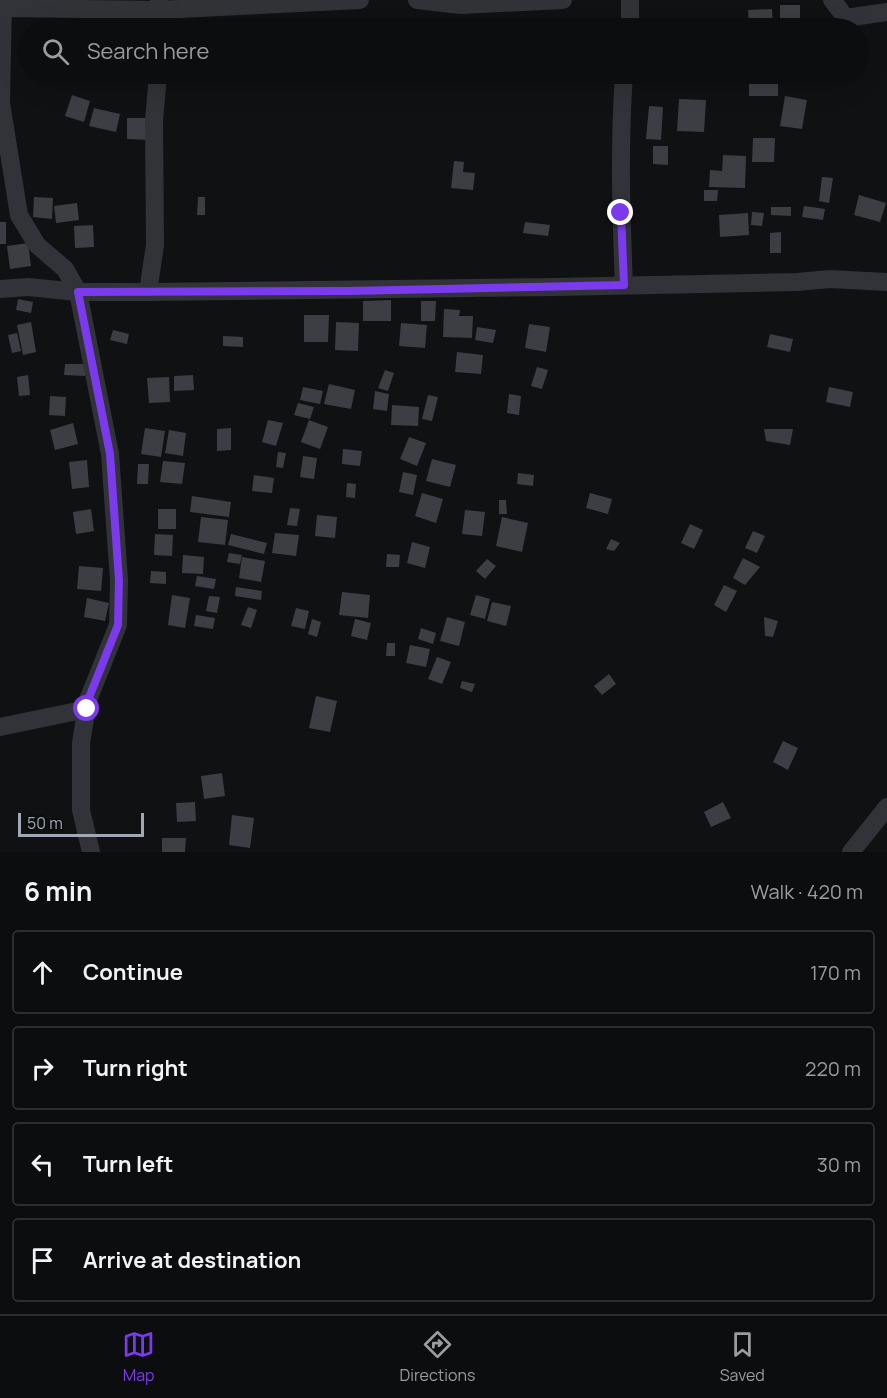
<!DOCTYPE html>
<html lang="en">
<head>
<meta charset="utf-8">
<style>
  body { margin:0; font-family:Manrope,sans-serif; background:#1a1b1c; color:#f1f3f6 }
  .scale { position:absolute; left:18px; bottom:15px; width:126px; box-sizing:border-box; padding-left:6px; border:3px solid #a0a8b5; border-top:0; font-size:16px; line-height:21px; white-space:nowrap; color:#a0a8b5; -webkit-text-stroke:4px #0b0c0d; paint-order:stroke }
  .stop { position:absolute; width:18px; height:18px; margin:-14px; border:4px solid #7c3aed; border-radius:50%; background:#fff }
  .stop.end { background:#7c3aed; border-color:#fff; box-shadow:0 2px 6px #0008 }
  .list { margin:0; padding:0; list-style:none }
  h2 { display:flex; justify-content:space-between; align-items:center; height:78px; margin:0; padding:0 24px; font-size:26px }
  h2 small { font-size:20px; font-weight:400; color:#9a9c9e }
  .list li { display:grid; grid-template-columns:39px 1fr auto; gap:18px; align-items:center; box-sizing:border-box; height:84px; margin:0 12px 12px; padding:0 12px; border:2px solid #2c2d2e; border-radius:6px }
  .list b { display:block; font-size:22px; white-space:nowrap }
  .list em { font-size:20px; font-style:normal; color:#9a9c9e }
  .icon { flex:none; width:33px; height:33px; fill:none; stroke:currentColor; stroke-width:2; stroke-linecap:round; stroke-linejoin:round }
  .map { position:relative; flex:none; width:887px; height:852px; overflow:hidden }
  .search { position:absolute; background:#0c0d0e; box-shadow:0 6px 24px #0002; left:18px; right:18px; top:18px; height:66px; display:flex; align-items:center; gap:15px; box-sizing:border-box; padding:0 21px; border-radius:33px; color:#9a9c9e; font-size:22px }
  .sheet { height:462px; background:#0c0d0e }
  nav { display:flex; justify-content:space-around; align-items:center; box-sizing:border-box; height:84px; border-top:2px solid #2c2d2e; background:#0c0d0e; font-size:16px; color:#9a9c9e }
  nav a { display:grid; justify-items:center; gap:3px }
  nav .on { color:#7c3aed }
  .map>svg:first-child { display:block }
</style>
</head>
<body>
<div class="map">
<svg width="887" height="852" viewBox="0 0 887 852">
  <rect width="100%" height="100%" fill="#101112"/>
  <g fill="#3c3e43">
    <rect x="780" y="5" width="20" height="23"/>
    <path d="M772,9L773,28H749L748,10Z"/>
    <path d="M112,15L130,16V21L145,22V28H111Z"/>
    <path d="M51,74H72V80L52,81Z"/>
    <rect x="749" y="76" width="29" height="20"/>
    <path d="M72,95L90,101L84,122L65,116Z"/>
    <path d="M785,96L807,100L802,129L780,126Z"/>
    <path d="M679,99L706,100L704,132L677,131Z"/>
    <path d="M649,106L663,107L661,140L646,139Z"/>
    <path d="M94,108L120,114L116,132L89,126Z"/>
    <path d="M127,118H149V140L127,139Z"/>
    <path d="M753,138H775L774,162H752Z"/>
    <path d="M653,146H668V165L653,164Z"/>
    <path d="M723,155L746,156L745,188L709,187L710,170L722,171Z"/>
    <path d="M454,161L464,162L463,172L475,173L473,190L451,188Z"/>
    <path d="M822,177L833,178L829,203L819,201Z"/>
    <path d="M704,190H718L717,201H704Z"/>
    <path d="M859,195L886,203L880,222L854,215Z"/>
    <path d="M34,197L53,198L52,219L33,217Z"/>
    <path d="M198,197H205V215H197Z"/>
    <path d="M77,203L79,220L56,223L54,206Z"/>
    <path d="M804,206L825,209L823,220L802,217Z"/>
    <path d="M771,207H791V216L771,215Z"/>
    <path d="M752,212L764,213L762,226L751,225Z"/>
    <path d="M748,213L749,235L720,237L719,215Z"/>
    <rect x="0" y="222" width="6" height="22"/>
    <path d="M525,222L550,225L548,236L523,233Z"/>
    <path d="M93,225L94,247L75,248L74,226Z"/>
    <path d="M781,232V253H770V233Z"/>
    <path d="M28,243L31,266L10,269L7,246Z"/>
    <path d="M18,299L33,302L31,313L16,310Z"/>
    <path d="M391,300V321H363V301Z"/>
    <path d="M421,301H436L435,321H421Z"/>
    <path d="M444,309L460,310L459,316H473L472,338L443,337Z"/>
    <path d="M304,315H329L328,342H304Z"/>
    <path d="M31,322L36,352L23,355L17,325Z"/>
    <path d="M336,322L359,323L358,351L335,350Z"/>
    <path d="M401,323L427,325L425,348L399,346Z"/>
    <path d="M529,324L550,327L546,352L525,348Z"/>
    <path d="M477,327L496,330L493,343L475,340Z"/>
    <path d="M113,330L129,334L127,344L110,340Z"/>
    <path d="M17,333L21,351L12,353L8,335Z"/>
    <path d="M770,334L793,339L790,352L767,347Z"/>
    <path d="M223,336L243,337V347L223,346Z"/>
    <path d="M457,352L483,355L481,374L455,372Z"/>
    <path d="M65,364H85V376L64,375Z"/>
    <path d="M537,367L548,370L542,389L531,386Z"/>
    <path d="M385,370L394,373L388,391L378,388Z"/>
    <path d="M28,375L30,395L19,396L17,377Z"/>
    <path d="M193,375L194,390L174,391V376Z"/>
    <path d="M169,377L170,402L149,403L147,378Z"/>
    <path d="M329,384L355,390L351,409L324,404Z"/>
    <path d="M303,387L323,391L320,404L300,400Z"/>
    <path d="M829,387L853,392L850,407L826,402Z"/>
    <path d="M375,391L389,394L387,411L373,409Z"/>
    <path d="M509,394L521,396L519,415L507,413Z"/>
    <path d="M428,395L438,397L432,421L422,419Z"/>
    <path d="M50,396L66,397L65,416L49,415Z"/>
    <path d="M298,403L314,407L310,419L294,415Z"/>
    <path d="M392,405L419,407L418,426L391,425Z"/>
    <path d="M268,420L283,423L276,446L262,442Z"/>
    <path d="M309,420L328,427L320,449L301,442Z"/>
    <path d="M73,423L78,444L55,450L50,430Z"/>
    <path d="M145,428L165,431L161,457L141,454Z"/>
    <path d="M231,428V450L217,451V429Z"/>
    <path d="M764,429H793L790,445L766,441Z"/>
    <path d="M169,430L186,433L183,456L165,453Z"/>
    <path d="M409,437L426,443L417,466L400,459Z"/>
    <path d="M343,449L362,451L360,466L342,464Z"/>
    <path d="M278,452L286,453L283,468L276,467Z"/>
    <path d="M303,456L317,458L314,479L300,477Z"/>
    <path d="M432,459L456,465L450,487L426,481Z"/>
    <path d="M87,460L89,487L72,489L69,462Z"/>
    <path d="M163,461L185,463L182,484L160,482Z"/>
    <path d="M138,464H149L148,484H137Z"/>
    <path d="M403,472L417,475L413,495L399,492Z"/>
    <path d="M518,473L534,475L533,486L517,484Z"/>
    <path d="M254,475L274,478L272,493L252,491Z"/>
    <path d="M347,483L356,484L355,498L346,497Z"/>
    <path d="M422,493L443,499L436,523L415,516Z"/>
    <path d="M590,493L612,499L608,514L586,508Z"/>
    <path d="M192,496L231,502L229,517L190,512Z"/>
    <path d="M499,500H506L507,514H499Z"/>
    <path d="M290,508L300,509L297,526L287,525Z"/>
    <path d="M91,509L94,531L76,534L73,512Z"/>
    <rect x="158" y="509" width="18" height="20"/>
    <path d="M465,510L485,512L482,536L462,534Z"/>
    <path d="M317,515L337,517L335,538L315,536Z"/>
    <path d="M201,517L228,520L225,545L198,542Z"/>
    <path d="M502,517L528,523L522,552L496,546Z"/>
    <path d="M690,524L703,530L694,549L681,543Z"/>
    <path d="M753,531L765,536L757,553L745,548Z"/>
    <path d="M275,533L299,535L296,556L272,553Z"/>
    <path d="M155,534L173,535L172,556L154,555Z"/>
    <path d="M231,534L267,543L264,554L228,545Z"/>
    <path d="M611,539L620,543L614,551L606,549Z"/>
    <path d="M412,542L430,547L425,568L407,563Z"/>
    <path d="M229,553L242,555L240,564L227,562Z"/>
    <path d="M387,554L400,555L399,567H386Z"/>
    <path d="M183,555L204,557L203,574L182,573Z"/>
    <path d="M242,557L265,561L261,582L239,578Z"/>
    <path d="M743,558L760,567L745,585L733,578Z"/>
    <path d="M487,559L496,566L485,579L476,571Z"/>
    <path d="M79,566L103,568L101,591L77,589Z"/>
    <path d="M151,571L166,572V584L150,583Z"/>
    <path d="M197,576L216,579L214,589L195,586Z"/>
    <path d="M724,585L737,591L726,612L714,605Z"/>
    <path d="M236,587L262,591L261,600L235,596Z"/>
    <path d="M342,592L370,595L368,618L339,615Z"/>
    <path d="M172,595L190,598L185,628L168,625Z"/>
    <path d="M476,595L490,599L485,619L470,615Z"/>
    <path d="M209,596L220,597L217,613L206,611Z"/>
    <path d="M87,598L109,603L105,621L84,617Z"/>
    <path d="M492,602L511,606L506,626L487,621Z"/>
    <path d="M248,607L257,610L251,628L241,625Z"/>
    <path d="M296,608L309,611L305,629L291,626Z"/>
    <path d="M196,615L215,618L213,629L194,626Z"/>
    <path d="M447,617L465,622L459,646L440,641Z"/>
    <path d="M764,617L778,621L773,637L765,636Z"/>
    <path d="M312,619L321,622L317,637L308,634Z"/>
    <path d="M355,619L371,623L367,640L351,636Z"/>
    <path d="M421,628L436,633L433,644L418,639Z"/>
    <path d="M387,643H395V656H386Z"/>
    <path d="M410,645L430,649L426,667L406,663Z"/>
    <path d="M437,657L451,662L442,684L428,679Z"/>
    <path d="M609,674L616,684L602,695L594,686Z"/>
    <path d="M462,681L475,684L472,692L460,688Z"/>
    <path d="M316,696L337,701L330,732L309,728Z"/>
    <path d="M783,741L798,748L788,770L773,762Z"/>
    <path d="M222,773L225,796L204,799L201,776Z"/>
    <path d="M195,802L196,821L177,822L176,803Z"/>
    <path d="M723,802L731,818L711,827L704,812Z"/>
    <path d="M232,815L254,818L250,848L229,845Z"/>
    <path d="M162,838H186L185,852H162Z"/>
  </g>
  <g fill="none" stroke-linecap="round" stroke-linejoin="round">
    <g stroke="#313338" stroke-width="18">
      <path d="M3,0L1,103L19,215L37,245L65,269L78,292L110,454L119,580L118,625L88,700L81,743V810L91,852"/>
      <path d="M417,0L461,5L563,0"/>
      <path d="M832,0L846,18L887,12"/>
      <path d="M3,8L159,10L360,0"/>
      <path d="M159,28V0"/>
      <path d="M630,28V0"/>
      <path d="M624,74C619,144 621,214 624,285"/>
      <path d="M0,289L28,287L78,292H148L555,287L797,282L830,279L887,282"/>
      <path d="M148,292L155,245L154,121L158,74"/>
      <path d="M0,727L87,709"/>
      <path d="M851,852L887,807"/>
    </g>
  </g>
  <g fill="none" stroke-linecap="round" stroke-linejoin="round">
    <path stroke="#7c3aed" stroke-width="8" d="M87,709L88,700L118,625L119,580L110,454L78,292L350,291L624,285L621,213"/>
  </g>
</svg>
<div class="scale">50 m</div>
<div class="stop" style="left:87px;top:709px"></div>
<div class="stop end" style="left:621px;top:213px"></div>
<div class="search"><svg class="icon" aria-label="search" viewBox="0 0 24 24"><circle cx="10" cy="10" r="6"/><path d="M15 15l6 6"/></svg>Search here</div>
</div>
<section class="sheet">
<h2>6 min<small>Walk · 420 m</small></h2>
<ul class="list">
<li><svg class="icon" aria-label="ahead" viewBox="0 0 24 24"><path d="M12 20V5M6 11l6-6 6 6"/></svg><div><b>Continue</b></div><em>170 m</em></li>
<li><svg class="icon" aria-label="right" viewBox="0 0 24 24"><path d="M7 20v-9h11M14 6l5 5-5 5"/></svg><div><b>Turn right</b></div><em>220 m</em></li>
<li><svg class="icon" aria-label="left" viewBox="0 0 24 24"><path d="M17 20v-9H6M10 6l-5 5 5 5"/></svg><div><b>Turn left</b></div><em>30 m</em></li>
<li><svg class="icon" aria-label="arrive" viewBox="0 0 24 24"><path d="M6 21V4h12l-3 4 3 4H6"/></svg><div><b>Arrive at destination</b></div></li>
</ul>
</section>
<nav>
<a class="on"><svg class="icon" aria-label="map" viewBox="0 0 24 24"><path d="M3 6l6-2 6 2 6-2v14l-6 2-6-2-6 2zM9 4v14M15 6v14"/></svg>Map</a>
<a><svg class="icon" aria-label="directions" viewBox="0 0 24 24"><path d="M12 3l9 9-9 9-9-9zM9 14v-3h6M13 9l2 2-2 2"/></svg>Directions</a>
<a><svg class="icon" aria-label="saved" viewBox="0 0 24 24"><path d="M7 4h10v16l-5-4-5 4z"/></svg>Saved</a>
</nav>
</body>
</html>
